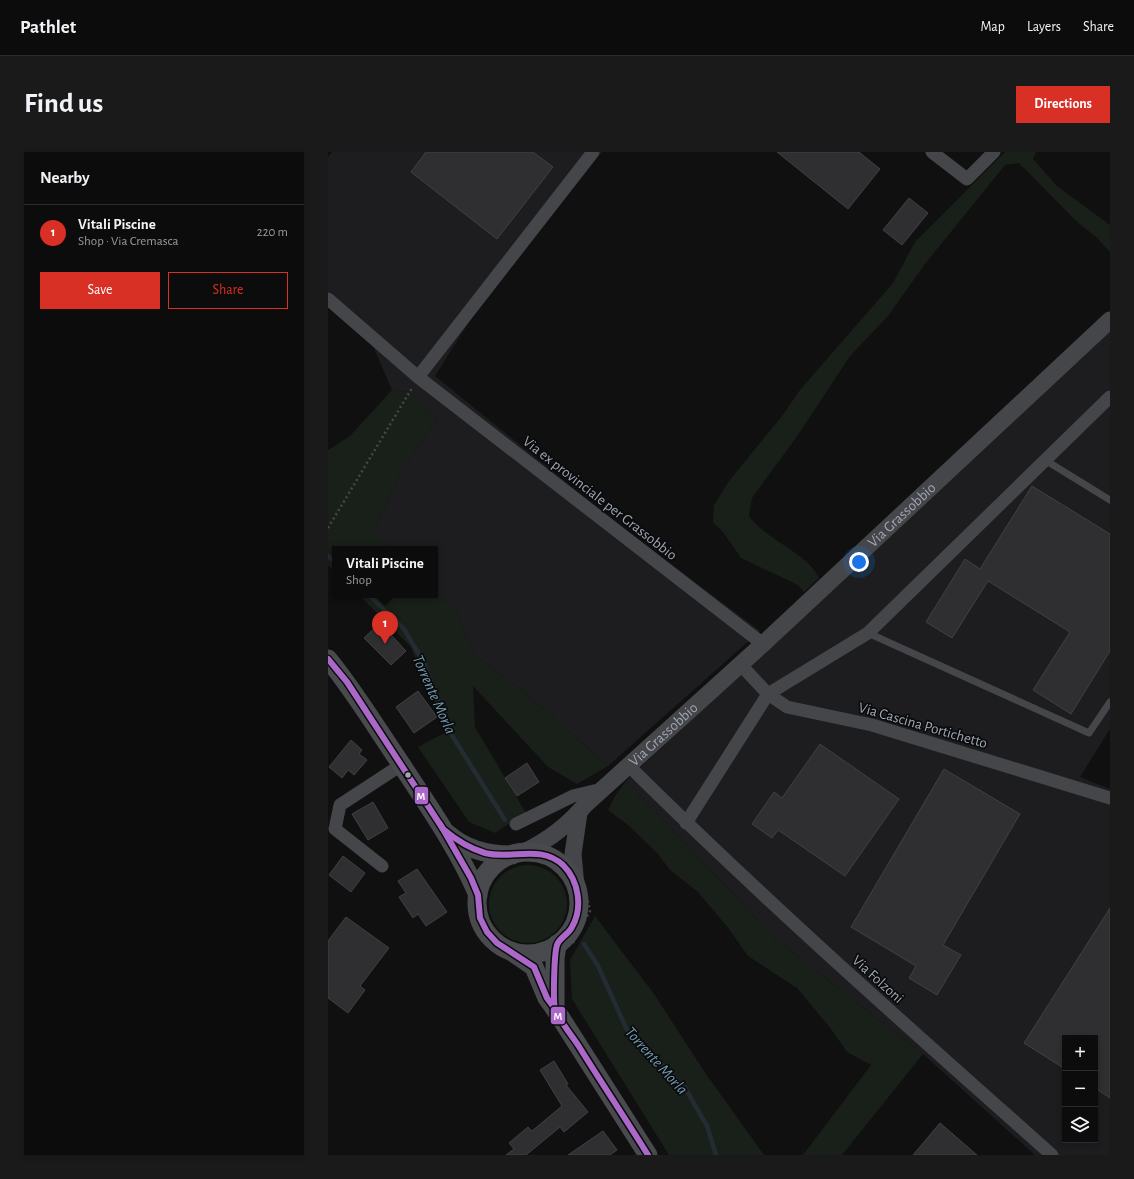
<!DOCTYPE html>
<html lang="en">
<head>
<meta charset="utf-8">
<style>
  body { margin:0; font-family:"Alegreya Sans",sans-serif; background:#1a1a1a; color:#f1f3f6 }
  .controls { position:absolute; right:12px; bottom:12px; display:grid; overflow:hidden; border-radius:0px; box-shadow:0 2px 6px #0003 }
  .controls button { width:36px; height:36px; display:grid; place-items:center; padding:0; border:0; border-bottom:1px solid #2c2c2d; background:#0c0c0c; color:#f1f3f6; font:20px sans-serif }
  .you { position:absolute; left:531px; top:410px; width:14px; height:14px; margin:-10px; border:3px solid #fff; border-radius:50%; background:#1a73e8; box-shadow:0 0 0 6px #1a73e833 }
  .badge { display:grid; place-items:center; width:26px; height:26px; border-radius:50%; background:#d93025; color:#fff; font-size:13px; font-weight:700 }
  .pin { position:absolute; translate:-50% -33px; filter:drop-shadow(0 1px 2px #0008) }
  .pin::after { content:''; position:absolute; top:21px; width:14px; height:12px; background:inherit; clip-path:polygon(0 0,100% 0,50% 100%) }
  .popup { position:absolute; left:4px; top:394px; width:106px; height:52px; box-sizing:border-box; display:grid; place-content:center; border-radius:0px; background:#0c0c0c; filter:drop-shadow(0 1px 3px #0005); font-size:13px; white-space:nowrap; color:#9a9b9d }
  .popup b { font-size:15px; color:#f1f3f6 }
  .popup::after { content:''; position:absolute; left:50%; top:100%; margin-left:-8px; border:8px solid transparent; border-top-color:#0c0c0c }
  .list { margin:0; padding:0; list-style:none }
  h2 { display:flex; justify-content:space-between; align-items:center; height:52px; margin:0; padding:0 16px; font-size:17px }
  h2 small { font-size:13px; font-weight:400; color:#9a9b9d }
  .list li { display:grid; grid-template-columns:26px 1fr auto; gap:12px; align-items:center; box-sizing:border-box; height:56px; padding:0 16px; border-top:1px solid #2c2c2d }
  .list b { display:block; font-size:15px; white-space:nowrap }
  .list p { margin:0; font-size:13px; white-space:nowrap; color:#9a9b9d }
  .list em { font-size:13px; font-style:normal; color:#9a9b9d }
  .actions { display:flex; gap:8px; padding:12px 16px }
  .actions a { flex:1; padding:9px 0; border:1px solid #d93025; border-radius:0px; text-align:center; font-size:14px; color:#d93025 }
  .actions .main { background:#d93025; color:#fff }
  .icon { flex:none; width:22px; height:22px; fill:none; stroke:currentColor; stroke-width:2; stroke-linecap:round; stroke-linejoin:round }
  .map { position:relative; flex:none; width:782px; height:1003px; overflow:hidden; border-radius:0px }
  header { display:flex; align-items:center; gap:24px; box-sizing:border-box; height:56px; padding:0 20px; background:#0c0c0c; border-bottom:1px solid #2c2c2d }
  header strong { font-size:19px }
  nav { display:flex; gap:22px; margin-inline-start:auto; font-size:14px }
  .intro { display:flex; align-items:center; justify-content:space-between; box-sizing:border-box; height:96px; padding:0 24px }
  h1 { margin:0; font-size:28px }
  .button { padding:10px 18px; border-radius:0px; background:#d93025; color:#fff; font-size:14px; font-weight:700 }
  main { display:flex; gap:24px; padding:0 24px }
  aside { flex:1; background:#0c0c0c; border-radius:0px; box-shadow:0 2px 6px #0003 }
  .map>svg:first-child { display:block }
</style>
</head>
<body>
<header>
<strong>Pathlet</strong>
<nav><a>Map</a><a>Layers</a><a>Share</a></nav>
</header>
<div class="intro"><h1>Find us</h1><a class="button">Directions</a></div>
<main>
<aside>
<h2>Nearby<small></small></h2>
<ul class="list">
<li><span class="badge">1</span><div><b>Vitali Piscine</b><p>Shop · Via Cremasca</p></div><em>220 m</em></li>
</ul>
<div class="actions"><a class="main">Save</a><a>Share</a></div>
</aside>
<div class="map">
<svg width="782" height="1003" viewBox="0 0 782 1003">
  <rect width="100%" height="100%" fill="#101010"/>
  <g fill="#1d1d1f" fill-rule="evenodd">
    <path d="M4,0H274L146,162L107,224L282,366L432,479L280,614L198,542L146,503L129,460L107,438V397H66L47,377L75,315L109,268L82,240L64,238L45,194L0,154V5Z"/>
    <path d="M782,174V577L752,625L782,637V1003H707L595,902L450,789L298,629ZM737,886H767V988H737Z"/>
  </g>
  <g fill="#191f19">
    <path d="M677,0H708L705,7L729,34L782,73V100L769,86L747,68L691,11L677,13L597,112L560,164L522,204L470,283L424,346L421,364C438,388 480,401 491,426L476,440L470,433L413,406L395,380L385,370L386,353L401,329L454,264L472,238L565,131L587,90Z"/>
    <path d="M64,238L82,240L109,268L75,315L47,377L66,397H7V420L0,413V298L22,284Z"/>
    <path d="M107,438L129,460L146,503L198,542L280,614L249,632L220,615L145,534L147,575L198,661L167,681L141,670L90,595L118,580L83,495L31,443H107Z"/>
    <path d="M298,629L450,789L595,902L514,1003H475L543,913L519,900L503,877L469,836L420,804L401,777L370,740L342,718L330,702L300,673L280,658L287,644Z"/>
    <circle cx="200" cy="752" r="39"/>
    <path d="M267,764L326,842L378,922L436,1003H341L244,847L242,808Z"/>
  </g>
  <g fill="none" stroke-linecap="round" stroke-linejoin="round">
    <g stroke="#232c32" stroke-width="4.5">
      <path d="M0,404L7,410"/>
      <path d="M41,443L76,477L96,511L120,577L177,668"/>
      <path d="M256,792L270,814L299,878L357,936L379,974L388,1003"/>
    </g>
  </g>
  <g fill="#2f2f31" stroke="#3e4144">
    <path d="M98,0H205L225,15L169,87L83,20Z"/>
    <path d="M449,0H531L552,17L520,57Z"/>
    <path d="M581,46L600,61L574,93L555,78Z"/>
    <path d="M704,334L782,382V499L743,562L705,538L742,480L660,429L624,486L598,470L637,407L652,417Z"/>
    <path d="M52,471L78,499L63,513L36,486Z"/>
    <path d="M90,539L109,565L86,581L68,555Z"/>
    <path d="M23,588L34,598L31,602L39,608L26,623L20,618L14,626L1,615Z"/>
    <path d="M492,592L571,647L517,724L450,678L444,686L424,672L446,640L454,646Z"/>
    <path d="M199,611L211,630L189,644L177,626Z"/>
    <path d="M616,617L692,662L615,793L633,803L609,843L581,826L588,814L523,775Z"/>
    <path d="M45,650L60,676L40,688L24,662Z"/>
    <path d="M15,704L37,721L23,740L1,723Z"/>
    <path d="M89,717L119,760L98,774L90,762L85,766L71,745L78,741L70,729Z"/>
    <path d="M782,756V946L767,936V886H737V917L696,891Z"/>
    <path d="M18,765L61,796L32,834L37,838L20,861L0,846V789Z"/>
    <path d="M226,909L240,932L238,933L260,960L236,980L232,975L198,1003H178L186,997L181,991L200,975L204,979L234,954L212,918Z"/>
    <path d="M612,971L649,1003H585Z"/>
    <path d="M275,979L289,998L282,1003H240Z"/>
  </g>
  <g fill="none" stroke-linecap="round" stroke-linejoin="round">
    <g stroke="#46474b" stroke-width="2.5" stroke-dasharray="2 3" stroke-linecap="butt">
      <path d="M0,376L84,236"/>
      <path d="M245,791L262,759L259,745"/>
    </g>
    <g stroke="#444649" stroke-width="7">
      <path d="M717,308L782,348"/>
      <path d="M540,481L761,581L782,550"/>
    </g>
    <g stroke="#444649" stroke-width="13">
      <path d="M604,0L639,27L666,0"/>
      <path d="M0,147L90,225L435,492"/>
      <path d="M90,225L265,0"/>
      <path d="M412,512L440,542L459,555L544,573L782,646"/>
      <path d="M301,614C437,749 581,876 724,1003"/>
      <path d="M358,671L440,542L540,481L782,245"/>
      <path d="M188,672L245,644L274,637"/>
      <path d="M54,714L7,677L12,653L73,613"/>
    </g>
    <g stroke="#444649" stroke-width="17">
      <path id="s1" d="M196,700C219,689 241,672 257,653L435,492L782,168"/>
      <path d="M248,734L245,702L251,661"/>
    </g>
    <g stroke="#484a4d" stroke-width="19">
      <path d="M0,507C27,540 49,577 73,612C101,655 130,696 150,743"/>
      <path d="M120,682C138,698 160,703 184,703"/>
      <circle cx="200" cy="751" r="51"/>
      <path d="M183,799L206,815L219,846L227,857L320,1003"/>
      <path d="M227,857V807L229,792"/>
    </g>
    <g stroke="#0a0b0c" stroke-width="9">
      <g id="bus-1">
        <path d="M0,507L19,530L115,677C128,688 140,696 157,701C184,708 212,692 235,713C251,729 255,756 244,775C241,782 231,786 229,793C226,802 225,849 227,857C229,865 244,884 250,893C273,930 297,966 320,1003"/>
        <path d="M112,672L143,726L150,743L152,766L159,780L169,791L206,815L219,846L230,861"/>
      </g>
    </g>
    <use href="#bus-1" stroke="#ac68c9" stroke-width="6"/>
  </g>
  <circle fill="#a0a7b3" stroke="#0a0b0c" stroke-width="1.5" cx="80" cy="623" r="3.5"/>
  <g text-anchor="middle" stroke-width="3.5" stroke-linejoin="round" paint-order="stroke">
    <g font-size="15" fill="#a0a7b3" stroke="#0a0b0c">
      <text transform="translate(272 346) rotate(38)" y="5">Via ex provinciale per Grassobbio</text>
      <text dy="5" stroke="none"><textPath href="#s1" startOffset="507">Via Grassobbio</textPath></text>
      <text transform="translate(595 573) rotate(16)" y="5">Via Cascina Portichetto</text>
      <text dy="5" stroke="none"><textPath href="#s1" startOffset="183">Via Grassobbio</textPath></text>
      <text transform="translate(550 827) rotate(42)" y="5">Via Folzoni</text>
    </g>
    <g font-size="16" font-style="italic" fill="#749ab1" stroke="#0a0b0c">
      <text transform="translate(107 542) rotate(66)" y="6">Torrente Morla</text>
      <text transform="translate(329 908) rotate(48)" y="6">Torrente Morla</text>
    </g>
  </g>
  <g stroke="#0a0b0c" stroke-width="1.5">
    <rect x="86" y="634" width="15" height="19" rx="4" fill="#ac68c9"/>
    <rect x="222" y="854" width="16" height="19" rx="4" fill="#ac68c9"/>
  </g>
  <g font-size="11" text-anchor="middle" font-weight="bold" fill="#fff">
    <text x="93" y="648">M</text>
    <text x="230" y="868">M</text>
  </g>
</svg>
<div class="controls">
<button>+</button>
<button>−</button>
<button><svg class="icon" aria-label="layers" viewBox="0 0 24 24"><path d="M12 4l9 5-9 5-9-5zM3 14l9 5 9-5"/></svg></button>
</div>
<div class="you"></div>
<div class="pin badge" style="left:57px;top:492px">1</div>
<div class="popup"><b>Vitali Piscine</b>Shop</div>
</div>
</main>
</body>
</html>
